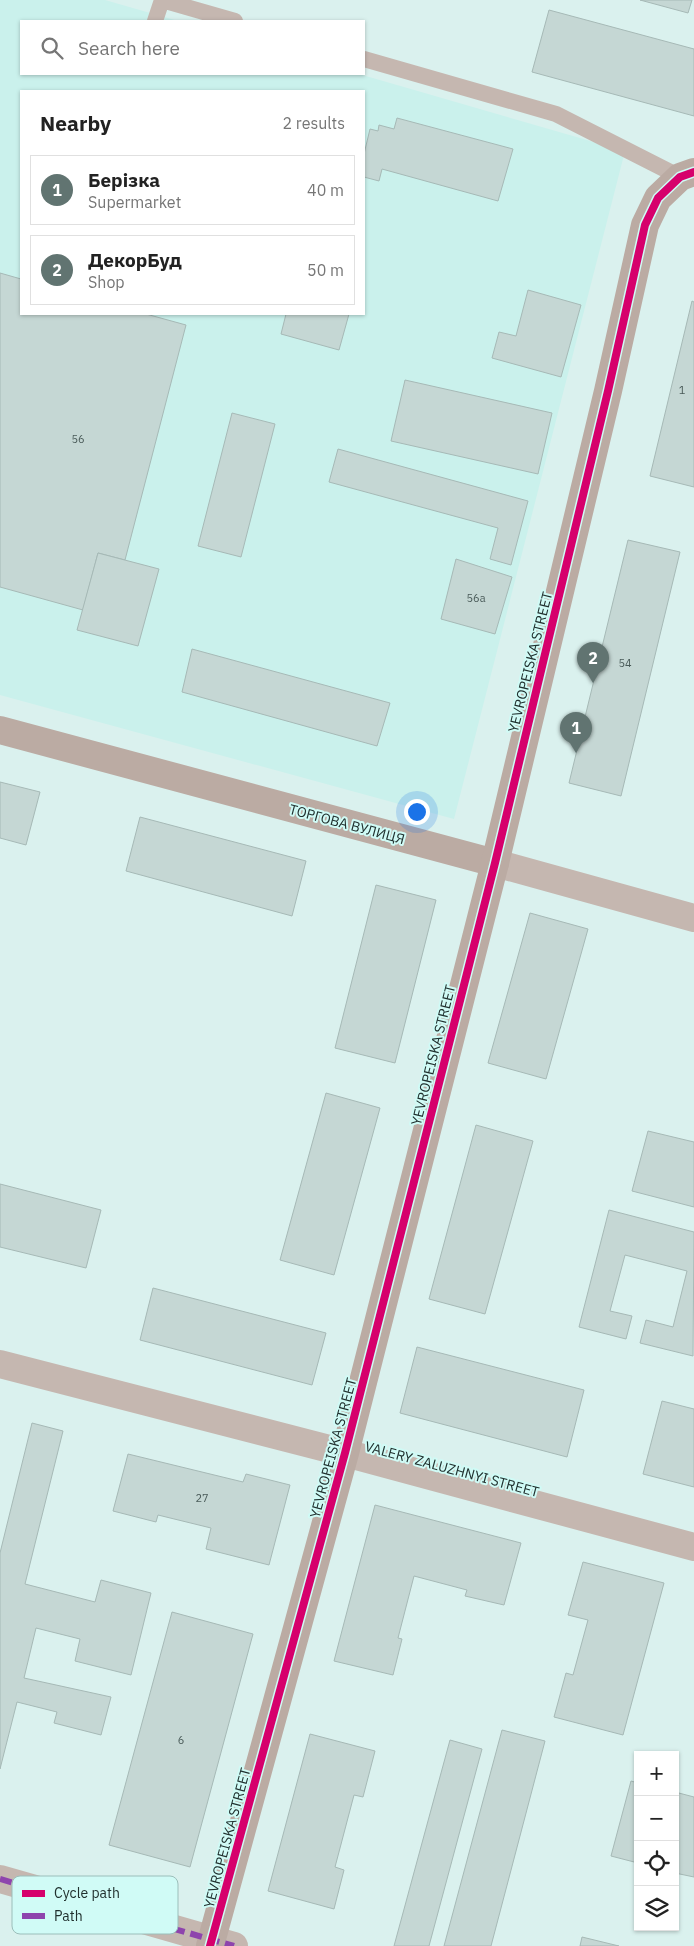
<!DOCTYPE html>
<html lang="en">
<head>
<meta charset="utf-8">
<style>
  body { margin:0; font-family:"IBM Plex Sans",sans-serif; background:#f6f6f6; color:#222 }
  .controls { position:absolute; right:15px; bottom:15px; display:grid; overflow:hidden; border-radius:0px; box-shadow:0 1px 4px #0004 }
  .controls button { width:45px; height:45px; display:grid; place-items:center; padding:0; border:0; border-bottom:1px solid #e0e0e0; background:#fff; color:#222; font:25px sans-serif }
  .you { position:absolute; left:416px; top:811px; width:18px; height:18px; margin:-12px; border:4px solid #fff; border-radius:50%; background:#1a73e8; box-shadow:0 0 0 8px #1a73e833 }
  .badge { display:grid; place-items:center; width:32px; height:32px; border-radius:50%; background:#617471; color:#fff; font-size:16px; font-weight:700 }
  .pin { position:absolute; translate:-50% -41px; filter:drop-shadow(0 1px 2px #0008) }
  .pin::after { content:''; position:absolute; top:26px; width:18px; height:15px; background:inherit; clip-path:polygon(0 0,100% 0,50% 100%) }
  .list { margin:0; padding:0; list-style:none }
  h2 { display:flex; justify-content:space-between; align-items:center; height:65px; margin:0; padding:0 20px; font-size:21px }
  h2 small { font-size:16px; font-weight:400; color:#767676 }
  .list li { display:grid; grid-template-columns:32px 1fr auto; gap:15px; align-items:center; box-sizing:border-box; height:70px; margin:0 10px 10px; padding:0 10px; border:1px solid #e0e0e0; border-radius:0px }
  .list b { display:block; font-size:19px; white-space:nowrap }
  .list p { margin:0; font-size:16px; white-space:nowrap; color:#767676 }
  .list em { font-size:16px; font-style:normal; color:#767676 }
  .icon { flex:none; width:28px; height:28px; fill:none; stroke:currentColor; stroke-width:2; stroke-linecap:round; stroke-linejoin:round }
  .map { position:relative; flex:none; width:694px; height:1946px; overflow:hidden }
  .search { position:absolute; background:#fff; box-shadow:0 1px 4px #0004; left:20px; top:20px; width:345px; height:55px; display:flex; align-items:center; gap:12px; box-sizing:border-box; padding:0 18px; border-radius:0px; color:#767676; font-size:19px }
  .panel { position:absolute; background:#fff; box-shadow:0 1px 4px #0004; left:20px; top:90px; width:345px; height:225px; border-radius:0px }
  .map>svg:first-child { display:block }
</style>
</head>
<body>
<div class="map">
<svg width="694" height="1946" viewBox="0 0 694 1946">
  <rect width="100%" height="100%" fill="#daf1ee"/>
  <path fill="#caf1ec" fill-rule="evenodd" d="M0,0H105L178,21H21V74H359L625,151L454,819L0,695ZM21,91H364V314H21Z"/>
  <g fill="#c5d7d4" stroke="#a6b9b6">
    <path d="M640,0H692L688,13Z"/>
    <path d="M549,10L694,49V116L532,72Z"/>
    <path d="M397,118L513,149L498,201L382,169L379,181L364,177V154L370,129L378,131L379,125L394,129Z"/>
    <path d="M0,273L21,279V314H146L186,325L125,560L98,553L83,610L0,587Z"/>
    <path d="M528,290L581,305L561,377L492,358L499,332L516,336Z"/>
    <path d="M692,301L694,302V487L650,476Z"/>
    <path d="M286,314H349L339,350L281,334Z"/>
    <path d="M405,380L552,413L538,474L391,441Z"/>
    <path d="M232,413L275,424L241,557L198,546Z"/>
    <path d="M338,449L528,501L511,565L490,559L498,528L329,482Z"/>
    <path d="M628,540L680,552L621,796L569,783Z"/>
    <path d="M98,553L159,569L138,646L77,630Z"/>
    <path d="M456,559L512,577L495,634L441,619Z"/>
    <path d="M192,649L390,703L377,746L182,692Z"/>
    <path d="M0,782L40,792L26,845L0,838Z"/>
    <path d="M140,817L306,861L292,916L126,871Z"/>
    <path d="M376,885L436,900L395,1063L335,1048Z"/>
    <path d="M530,913L588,929L546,1079L488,1063Z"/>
    <path d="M326,1093L380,1108L334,1275L280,1260Z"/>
    <path d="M476,1125L533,1141L485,1314L429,1299Z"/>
    <path d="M648,1131L694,1142V1207L632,1191Z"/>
    <path d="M0,1184L101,1210L86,1268L0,1247Z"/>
    <path d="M609,1210L694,1232L693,1356L640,1343L646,1320L673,1327L687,1271L625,1255L610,1311L632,1316L626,1339L579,1327Z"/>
    <path d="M153,1288L326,1333L312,1385L140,1340Z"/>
    <path d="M417,1347L584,1390L567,1457L400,1413Z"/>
    <path d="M662,1401L694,1409V1487L643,1474Z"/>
    <path d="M32,1423L63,1431L25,1584L95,1602L101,1580L151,1593L131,1675L75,1661L80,1639L36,1628L24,1678L111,1697L101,1735L54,1723L57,1712L17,1702L0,1769V1553Z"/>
    <path d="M128,1454L243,1482L246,1474L290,1485L269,1565L206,1549L211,1528L158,1515L156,1522L113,1511Z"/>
    <path d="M375,1505L521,1543L504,1605L465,1596L467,1590L414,1576L398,1638L402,1639L393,1675L334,1661Z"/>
    <path d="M583,1562L664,1583L623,1735L554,1717L566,1673L573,1675L588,1620L568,1615Z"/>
    <path d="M172,1612L253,1634L190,1867L109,1845Z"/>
    <path d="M502,1730L545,1741L491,1946H444Z"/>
    <path d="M310,1734L375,1751L363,1797L354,1795L335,1867L344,1870L334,1909L268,1891Z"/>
    <path d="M450,1740L482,1749L429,1946H394Z"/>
    <path d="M631,1781L638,1783V1863L611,1856Z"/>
    <path d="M675,1792L694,1797V1877L675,1873Z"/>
    <path d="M582,1937L619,1946H580Z"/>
  </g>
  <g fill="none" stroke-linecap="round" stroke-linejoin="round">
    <g stroke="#c5b7b0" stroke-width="16">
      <path d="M155,21L162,0L235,21"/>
      <path d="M364,59L556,114L680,177"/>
    </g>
    <g stroke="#c5b7b0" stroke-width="28">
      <path d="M495,863L694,918"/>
      <path d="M0,1364L345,1453L694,1547"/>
      <path d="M0,1879L234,1946"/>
    </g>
    <g stroke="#bbaba3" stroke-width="28">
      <path d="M0,730L495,863"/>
      <path d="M210,1946L345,1453L495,863L608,391L645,225L658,198L680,177L694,172"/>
    </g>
    <path stroke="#8e44ad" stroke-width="6" stroke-dasharray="12 6" stroke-linecap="butt" d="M0,1879L234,1946"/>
    <g stroke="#d0fbf6" stroke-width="11">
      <path id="cycleway" d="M210,1946L345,1453L495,863L608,391L645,225L658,198L680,177L694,172"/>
    </g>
    <use href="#cycleway" stroke="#d6006c" stroke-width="8"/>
  </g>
  <g text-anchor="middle" stroke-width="4" stroke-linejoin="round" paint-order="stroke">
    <g font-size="11" fill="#495a58">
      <text x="682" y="394">1</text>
      <text x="78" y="443">56</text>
      <text x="476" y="602">56а</text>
      <text x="625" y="667">54</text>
      <text x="202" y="1502">27</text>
      <text x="181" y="1744">6</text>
    </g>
    <g font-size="14" fill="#20302e" stroke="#d0fbf6">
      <text transform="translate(530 662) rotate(-76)" y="5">YEVROPEISKA STREET</text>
      <text transform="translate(347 824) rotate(15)" y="5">ТОРГОВА ВУЛИЦЯ</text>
      <text transform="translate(433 1055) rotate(-76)" y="5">YEVROPEISKA STREET</text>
      <text transform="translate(333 1448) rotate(-75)" y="5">YEVROPEISKA STREET</text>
      <text transform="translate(452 1469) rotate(15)" y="5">VALERY ZALUZHNYI STREET</text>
      <text transform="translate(227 1838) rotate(-75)" y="5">YEVROPEISKA STREET</text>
    </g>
  </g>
  <rect x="12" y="1876" width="166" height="58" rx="8" fill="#d0fbf6" stroke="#9bbeba" stroke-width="1"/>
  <rect x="22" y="1890" width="23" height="7" fill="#d6006c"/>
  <rect x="22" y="1913" width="23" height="6" fill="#8e44ad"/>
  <g font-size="14" fill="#20302e">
    <text x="54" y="1898">Cycle path</text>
    <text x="54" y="1921">Path</text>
  </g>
</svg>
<div class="controls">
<button>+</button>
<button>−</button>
<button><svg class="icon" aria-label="locate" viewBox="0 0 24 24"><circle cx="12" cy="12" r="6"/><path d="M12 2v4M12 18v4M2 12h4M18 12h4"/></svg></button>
<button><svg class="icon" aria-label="layers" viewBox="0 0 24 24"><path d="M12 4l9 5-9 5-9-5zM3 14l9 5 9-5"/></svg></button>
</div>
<div class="you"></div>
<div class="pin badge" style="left:576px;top:753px">1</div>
<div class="pin badge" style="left:593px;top:683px">2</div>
<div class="search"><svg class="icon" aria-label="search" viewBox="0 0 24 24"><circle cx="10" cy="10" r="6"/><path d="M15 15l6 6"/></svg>Search here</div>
<section class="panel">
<h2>Nearby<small>2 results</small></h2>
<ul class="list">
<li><span class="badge">1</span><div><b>Берізка</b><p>Supermarket</p></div><em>40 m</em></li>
<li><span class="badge">2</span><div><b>ДекорБуд</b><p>Shop</p></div><em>50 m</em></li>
</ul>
</section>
</div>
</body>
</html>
